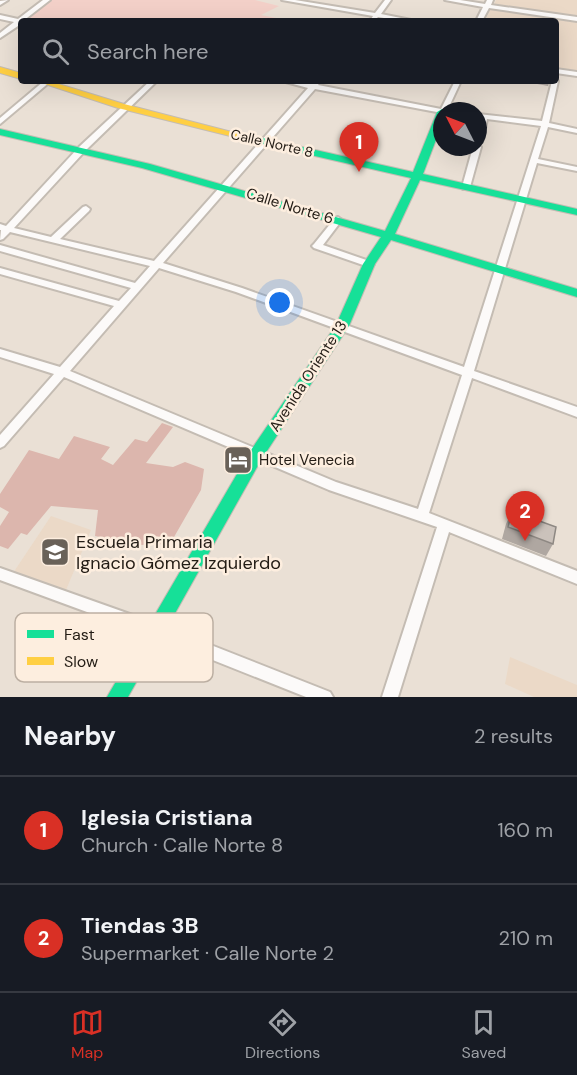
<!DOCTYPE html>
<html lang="en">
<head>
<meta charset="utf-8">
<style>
  body { margin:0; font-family:"DM Sans",sans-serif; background:#20242c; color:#f1f3f6 }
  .compass { position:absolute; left:433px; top:102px; width:54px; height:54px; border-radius:50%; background:#171b24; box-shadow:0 6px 24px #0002; rotate:312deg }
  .you { position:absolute; left:280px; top:303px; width:21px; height:21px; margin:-15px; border:4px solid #fff; border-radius:50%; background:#1a73e8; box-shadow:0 0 0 9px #1a73e833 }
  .badge { display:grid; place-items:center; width:39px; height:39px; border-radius:50%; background:#d93025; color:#fff; font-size:20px; font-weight:700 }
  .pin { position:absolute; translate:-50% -50px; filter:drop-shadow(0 2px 3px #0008) }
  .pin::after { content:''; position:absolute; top:32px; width:21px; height:18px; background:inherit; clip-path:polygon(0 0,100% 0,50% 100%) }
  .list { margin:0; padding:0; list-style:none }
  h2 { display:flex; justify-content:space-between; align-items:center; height:78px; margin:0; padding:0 24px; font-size:26px }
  h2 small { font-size:20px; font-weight:400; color:#9ea1a6 }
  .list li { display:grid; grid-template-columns:39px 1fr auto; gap:18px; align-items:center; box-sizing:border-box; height:108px; padding:0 24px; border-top:2px solid #363941 }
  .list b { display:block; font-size:22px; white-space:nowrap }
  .list p { margin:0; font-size:20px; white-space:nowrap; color:#9ea1a6 }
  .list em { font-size:20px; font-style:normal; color:#9ea1a6 }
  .icon { flex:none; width:33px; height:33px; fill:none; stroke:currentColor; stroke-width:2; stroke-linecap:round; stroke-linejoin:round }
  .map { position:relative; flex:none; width:577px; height:697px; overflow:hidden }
  .search { position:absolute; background:#171b24; box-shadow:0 6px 24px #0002; left:18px; right:18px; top:18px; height:66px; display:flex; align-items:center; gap:15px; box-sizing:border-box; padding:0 21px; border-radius:6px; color:#9ea1a6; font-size:22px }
  .sheet { height:294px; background:#171b24 }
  nav { display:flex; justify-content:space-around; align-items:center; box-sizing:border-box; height:84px; border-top:2px solid #363941; background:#171b24; font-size:16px; color:#9ea1a6 }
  nav a { display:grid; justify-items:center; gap:3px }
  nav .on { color:#d93025 }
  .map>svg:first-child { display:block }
</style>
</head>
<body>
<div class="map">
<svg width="577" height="697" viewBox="0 0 577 697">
  <rect width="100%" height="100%" fill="#eae0d5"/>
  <g fill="#ebd9c7">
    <path d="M496,0H577V17L494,5Z"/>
    <path d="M491,8L577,21V72L556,69V21H485Z"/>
    <path d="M51,516L91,530L66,590L13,573Z"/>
    <path d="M510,657L577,685V697H534L505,684Z"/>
  </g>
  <path fill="#f3d0c8" d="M52,0H255L279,6L261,15L291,21L25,19Z"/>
  <path fill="#dcb6ad" d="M162,423L173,427L146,463L173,467L185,462L204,469L201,490L170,544L139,545L95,536L98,510L51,506L27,535L21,533L8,549L0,546V526L9,512L0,507V494L29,450L59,459L74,436L110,447L101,459L113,465L135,439L147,442Z"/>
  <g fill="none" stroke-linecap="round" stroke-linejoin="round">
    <g stroke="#c4bcb3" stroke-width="4">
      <g id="street">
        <path d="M8,0L0,5V1Z"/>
        <path d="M43,0H50L23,21H21V24L0,38V33L14,22L0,19V15L18,19Z"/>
        <path d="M282,0H295L375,13L385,0H391L381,14L416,21H402L378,17L374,21L371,19L373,16Z"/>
        <path d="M445,0H460L485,4L487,0H493L491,5L577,17V21L489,8L482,21H476L483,7Z"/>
        <path d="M556,69L577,72V76L556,73Z"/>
        <path d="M556,79L558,81L549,123L577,129V133L548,127L538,159L577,167V171L537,163L474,371L577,407V417L472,378L429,513L577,571V584L449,532L398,697H382L437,527L329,490L64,377L4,446L0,448V435L54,374L0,357V349L60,367L114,306L0,274V268L119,301L131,288L0,251V245L135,283L150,266L10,232L3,239L0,240L1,230H0V224L6,226L79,147L150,81H157L85,151L14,228L51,237L83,207L86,206L90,209L89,211L60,239L154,261L308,88L282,81H296L312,84L314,81H321L318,85L441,109L455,81H461L447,111H442V113L315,89L163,263L242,288L464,367L541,126L487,119L482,142L478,144L480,118H478V114L542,121L552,81H556ZM159,268L236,292L462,375L418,509L336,482L70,371Z"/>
        <path d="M44,81H51L0,124V118Z"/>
        <path d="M478,145L481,147L470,187L469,189H463L462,187L473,147H478Z"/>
        <path d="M338,217L342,220L323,245L372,262L374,264L372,266H366L314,248L312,246L314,244L335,218Z"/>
        <path d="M0,568L155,623L330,692L333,697H306L155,637L0,580Z"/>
      </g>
    </g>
    <g stroke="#c4bcb3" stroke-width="2">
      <path id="fast" d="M442,109L446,111H442V124L423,174L577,209V215L420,180L395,234L577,289V297L391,240L375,264L349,326L261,460L128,697H107L251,450L336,325L363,264L381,237L142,168L0,135V129L150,164L385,231L411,178L258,143L253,140L258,137L413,172L437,112Z"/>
    </g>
    <g stroke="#c4bcb3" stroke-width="2">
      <g id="slow">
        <path d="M0,67L21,73V79L0,73Z"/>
        <path d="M36,81H49L124,104L263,140L258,143L118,108Z"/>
      </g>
    </g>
    <use href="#street" fill="#fcfaf9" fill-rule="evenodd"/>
    <use href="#fast" fill="#16e098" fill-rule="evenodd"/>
    <use href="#slow" fill="#ffcf43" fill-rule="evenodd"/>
  </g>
  <g fill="#afa7a1">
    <path d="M533,81H550L548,86L532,83Z"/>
    <path d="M512,511L553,544L546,556L502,539L506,524Z"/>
  </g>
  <path fill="#cbc2bb" stroke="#8e8883" stroke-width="1.5" d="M512,511L556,527L553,544L508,527Z"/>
  <defs>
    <g id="hotel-square" transform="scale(1.5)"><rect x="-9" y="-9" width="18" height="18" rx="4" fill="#696158" stroke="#fdeedf"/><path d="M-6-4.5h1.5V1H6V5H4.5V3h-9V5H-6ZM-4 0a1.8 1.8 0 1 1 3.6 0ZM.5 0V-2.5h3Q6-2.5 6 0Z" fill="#fff"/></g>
    <g id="school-square" transform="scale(1.5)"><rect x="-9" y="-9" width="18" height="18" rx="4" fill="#696158" stroke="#fdeedf"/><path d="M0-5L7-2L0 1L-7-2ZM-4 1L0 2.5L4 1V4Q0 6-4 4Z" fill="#fff"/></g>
  </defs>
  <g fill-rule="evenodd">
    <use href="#hotel-square" x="238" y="460"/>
    <use href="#school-square" x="55" y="552"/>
  </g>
  <g text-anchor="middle" stroke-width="5" stroke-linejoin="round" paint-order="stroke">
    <g font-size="14" fill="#231c15" stroke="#fdeedf">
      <text transform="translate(272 143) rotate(13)" y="5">Calle Norte 8</text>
    </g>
    <g font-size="15" fill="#231c15" stroke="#fdeedf">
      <text transform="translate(290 206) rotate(17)" y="5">Calle Norte 6</text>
      <text transform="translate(308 376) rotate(-57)" y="5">Avenida Oriente 13</text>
    </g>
    <g font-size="15" fill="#231c15" stroke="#fdeedf" text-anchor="start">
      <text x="259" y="465">Hotel Venecia</text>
    </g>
    <g font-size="18" fill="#231c15" stroke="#fdeedf" text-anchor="start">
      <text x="76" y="548">Escuela Primaria<tspan x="76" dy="21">Ignacio Gómez Izquierdo</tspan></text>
    </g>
  </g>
  <rect x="15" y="613" width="198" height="69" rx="9" fill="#fdeedf" stroke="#bcafa2" stroke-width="1.5"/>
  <rect x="27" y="630" width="27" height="8" fill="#16e098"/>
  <rect x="27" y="657" width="27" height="8" fill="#ffcf43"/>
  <g font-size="16" fill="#231c15">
    <text x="64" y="640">Fast</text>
    <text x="64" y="667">Slow</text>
  </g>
</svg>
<svg class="compass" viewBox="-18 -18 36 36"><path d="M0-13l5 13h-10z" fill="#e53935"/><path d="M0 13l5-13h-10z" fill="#9ea1a6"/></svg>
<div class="you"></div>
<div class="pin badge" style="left:359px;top:172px">1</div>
<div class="pin badge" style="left:525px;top:541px">2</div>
<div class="search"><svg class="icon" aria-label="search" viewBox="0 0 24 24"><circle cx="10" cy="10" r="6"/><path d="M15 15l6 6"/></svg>Search here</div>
</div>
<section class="sheet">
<h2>Nearby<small>2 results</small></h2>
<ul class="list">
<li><span class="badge">1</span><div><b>Iglesia Cristiana</b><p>Church · Calle Norte 8</p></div><em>160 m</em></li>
<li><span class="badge">2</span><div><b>Tiendas 3B</b><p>Supermarket · Calle Norte 2</p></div><em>210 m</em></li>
</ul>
</section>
<nav>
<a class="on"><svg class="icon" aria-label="map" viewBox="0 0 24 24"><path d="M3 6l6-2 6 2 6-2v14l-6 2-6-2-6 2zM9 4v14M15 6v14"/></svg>Map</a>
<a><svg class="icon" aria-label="directions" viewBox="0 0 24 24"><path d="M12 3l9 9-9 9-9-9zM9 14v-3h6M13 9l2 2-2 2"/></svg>Directions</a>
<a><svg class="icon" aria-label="saved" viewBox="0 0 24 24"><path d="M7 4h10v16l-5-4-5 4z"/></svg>Saved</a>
</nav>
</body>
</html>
